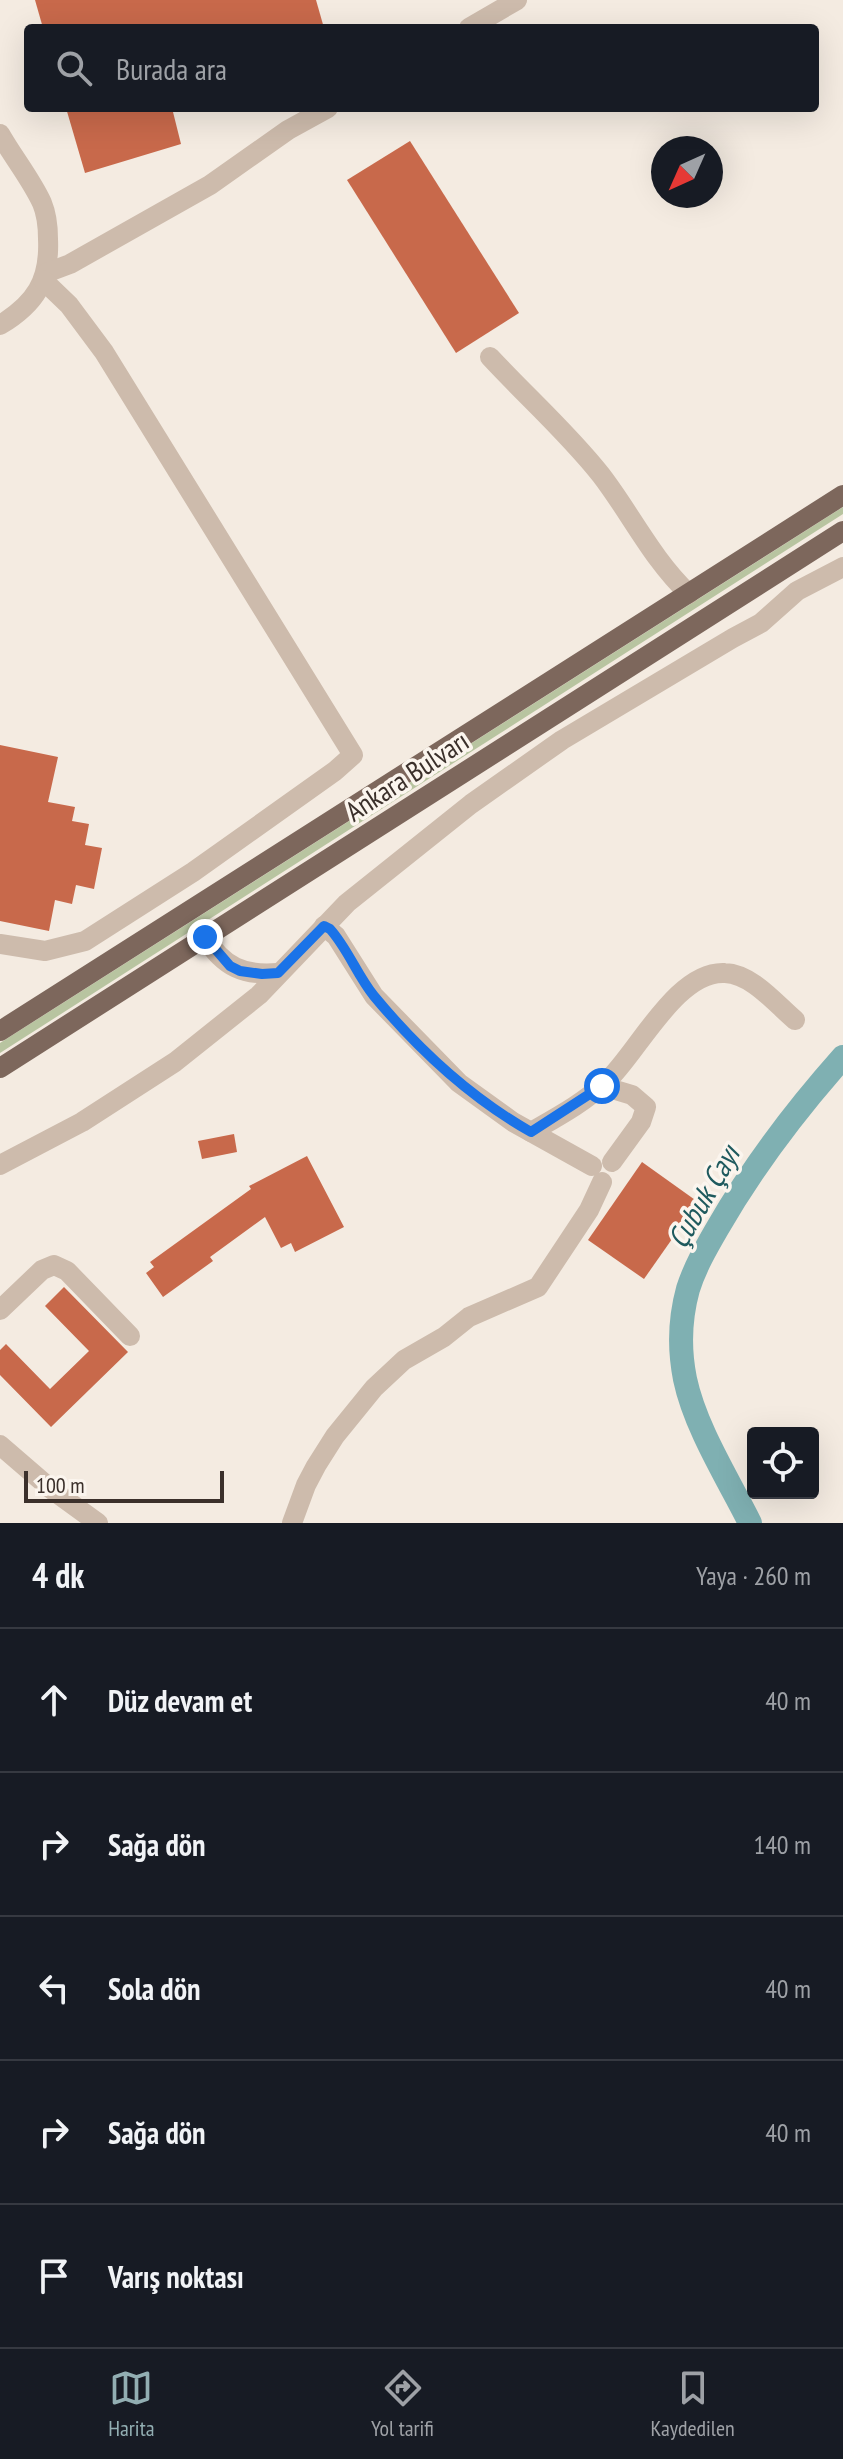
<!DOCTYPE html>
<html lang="tr">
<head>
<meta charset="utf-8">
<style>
  body { margin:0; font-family:"PT Sans Narrow",sans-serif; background:#20242c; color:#f1f3f6 }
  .controls { position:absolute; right:24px; bottom:24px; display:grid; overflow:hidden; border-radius:8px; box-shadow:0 8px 32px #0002 }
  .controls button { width:72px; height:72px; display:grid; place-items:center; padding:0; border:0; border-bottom:2px solid #363941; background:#171b24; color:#f1f3f6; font:40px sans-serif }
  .compass { position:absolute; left:651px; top:136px; width:72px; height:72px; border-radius:50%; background:#171b24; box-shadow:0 8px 32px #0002; rotate:225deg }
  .scale { position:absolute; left:24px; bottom:20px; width:200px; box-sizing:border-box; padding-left:8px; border:4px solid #3b302b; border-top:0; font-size:22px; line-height:28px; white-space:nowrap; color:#3b302b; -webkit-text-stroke:6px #fbf5ee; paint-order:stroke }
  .stop { position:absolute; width:24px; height:24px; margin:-18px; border:6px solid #1a73e8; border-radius:50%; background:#fff }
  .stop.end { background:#1a73e8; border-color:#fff; box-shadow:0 2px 8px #0008 }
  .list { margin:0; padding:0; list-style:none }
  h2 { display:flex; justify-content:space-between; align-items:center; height:104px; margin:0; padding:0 32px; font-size:34px }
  h2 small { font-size:26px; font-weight:400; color:#9ea1a6 }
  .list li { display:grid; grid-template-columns:52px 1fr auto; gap:24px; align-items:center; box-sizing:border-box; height:144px; padding:0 32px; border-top:2px solid #363941 }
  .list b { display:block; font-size:30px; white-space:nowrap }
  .list em { font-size:26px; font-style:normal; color:#9ea1a6 }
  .icon { flex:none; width:44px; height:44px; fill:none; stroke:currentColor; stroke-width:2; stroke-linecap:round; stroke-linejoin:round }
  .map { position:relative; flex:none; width:843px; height:1523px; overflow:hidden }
  .search { position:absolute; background:#171b24; box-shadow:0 8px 32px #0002; left:24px; right:24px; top:24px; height:88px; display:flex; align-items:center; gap:20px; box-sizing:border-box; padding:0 28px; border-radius:8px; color:#9ea1a6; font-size:30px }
  .sheet { height:824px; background:#171b24 }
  nav { display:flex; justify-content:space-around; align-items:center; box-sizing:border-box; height:112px; border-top:2px solid #363941; background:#171b24; font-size:22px; color:#9ea1a6 }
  nav a { display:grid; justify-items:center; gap:4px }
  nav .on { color:#92aeb2 }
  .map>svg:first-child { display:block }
</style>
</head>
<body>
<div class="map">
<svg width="843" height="1523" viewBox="0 0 843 1523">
  <rect width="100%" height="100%" fill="#f4ebe1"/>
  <path fill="#b8c4a0" d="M843,507V514L0,1053V1043Z"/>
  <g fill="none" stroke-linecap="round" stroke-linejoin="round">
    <path stroke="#7fb0b2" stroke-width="24" d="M750,1523C728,1479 695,1427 685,1379C679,1349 680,1318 688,1289C695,1267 706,1248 717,1229C753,1166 795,1111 843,1057"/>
  </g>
  <g fill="#c8694b">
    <path d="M35,0H316L324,28H43Z"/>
    <path d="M66,108H172L181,144L85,173Z"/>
    <path d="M410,141L519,313L456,353L347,180Z"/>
    <path d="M0,745L58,757L48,802L75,807L72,821L89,824L85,845L102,848L94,889L76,885L72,904L55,900L49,931L0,921Z"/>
    <path d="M234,1134L237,1152L202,1159L198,1141Z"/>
    <path d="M307,1156L344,1227L295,1252L291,1243L281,1248L265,1217L210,1257L213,1261L163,1297L146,1273L154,1267L150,1262L251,1189L249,1186Z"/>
    <path d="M642,1162L698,1202L644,1279L588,1240Z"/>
    <path d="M64,1287L128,1352L51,1427L0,1375V1350L6,1344L50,1389L89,1351L45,1306Z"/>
  </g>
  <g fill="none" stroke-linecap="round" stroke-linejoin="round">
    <g stroke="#cdbbac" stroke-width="20">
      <path d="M469,28L517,0"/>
      <path d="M0,134C13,157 31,179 42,203C47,215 48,227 48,239C50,281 35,304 0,325"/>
      <path d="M46,273L70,264L210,185L288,130L328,108"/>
      <path d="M490,357C526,396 568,433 601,475C631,514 652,559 689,594"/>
      <path d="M324,926L336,936L374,996L459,1083L513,1122L592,1166"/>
      <path d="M205,937C223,967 244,976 278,973"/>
      <path d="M0,944L45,951L85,941L193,872L335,771L353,755L104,352L69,305L43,280"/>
      <path d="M602,1086L632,1095L646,1107L641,1122L612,1162"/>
      <path d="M531,1132C557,1117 585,1102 607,1081C638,1052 677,970 725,973C752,974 776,1004 795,1020"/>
      <path d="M0,1165L82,1122L175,1062L259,995L347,903L471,804L562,740L733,638L761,623L797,591L843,567"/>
      <path d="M0,1310L42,1270L54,1265L67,1271L130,1336"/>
      <path d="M0,1445L51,1489L98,1523"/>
      <path d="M292,1523L306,1485L316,1466L335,1436L374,1388L404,1360L444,1337L469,1317L538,1287L589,1210L602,1182"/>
    </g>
    <g stroke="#7d675c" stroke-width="20">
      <path d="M0,1031L843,495"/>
      <path d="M0,1068L843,531"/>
    </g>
  </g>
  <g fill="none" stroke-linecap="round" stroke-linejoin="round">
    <path stroke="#1a73e8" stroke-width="10" d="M205,937L230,966L240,971L262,974L278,973L324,926L330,929C348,949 357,975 374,996C418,1049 471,1098 531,1132L602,1086"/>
  </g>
  <g text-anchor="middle" stroke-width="7" stroke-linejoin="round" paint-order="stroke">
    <g font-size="28" fill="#3b302b" stroke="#fbf5ee">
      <text transform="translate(407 776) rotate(-33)" y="10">Ankara Bulvarı</text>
    </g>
    <g font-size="30" font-style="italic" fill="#1f5a5e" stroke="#fbf5ee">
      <text transform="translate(704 1197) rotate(-60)" y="10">Çubuk Çayı</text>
    </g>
  </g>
</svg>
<div class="controls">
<button><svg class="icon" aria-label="locate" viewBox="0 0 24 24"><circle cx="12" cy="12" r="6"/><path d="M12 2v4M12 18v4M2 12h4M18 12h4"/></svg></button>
</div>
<svg class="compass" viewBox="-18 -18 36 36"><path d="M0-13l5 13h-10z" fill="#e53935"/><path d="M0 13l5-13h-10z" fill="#9ea1a6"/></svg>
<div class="scale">100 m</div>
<div class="stop" style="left:602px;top:1086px"></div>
<div class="stop end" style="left:205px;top:937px"></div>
<div class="search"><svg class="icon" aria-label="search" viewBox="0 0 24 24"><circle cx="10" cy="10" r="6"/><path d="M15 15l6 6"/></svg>Burada ara</div>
</div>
<section class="sheet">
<h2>4 dk<small>Yaya · 260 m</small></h2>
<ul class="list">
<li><svg class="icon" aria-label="ahead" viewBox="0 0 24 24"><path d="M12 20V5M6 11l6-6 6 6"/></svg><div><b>Düz devam et</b></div><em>40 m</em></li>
<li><svg class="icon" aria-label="right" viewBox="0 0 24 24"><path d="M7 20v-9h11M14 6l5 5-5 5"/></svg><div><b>Sağa dön</b></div><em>140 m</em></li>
<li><svg class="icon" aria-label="left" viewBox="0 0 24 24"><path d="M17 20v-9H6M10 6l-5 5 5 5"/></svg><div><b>Sola dön</b></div><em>40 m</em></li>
<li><svg class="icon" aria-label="right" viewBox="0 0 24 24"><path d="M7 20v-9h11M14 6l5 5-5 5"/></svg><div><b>Sağa dön</b></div><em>40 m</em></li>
<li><svg class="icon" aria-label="arrive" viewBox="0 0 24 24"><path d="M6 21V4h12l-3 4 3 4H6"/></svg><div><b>Varış noktası</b></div></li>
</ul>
</section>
<nav>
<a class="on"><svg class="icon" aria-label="map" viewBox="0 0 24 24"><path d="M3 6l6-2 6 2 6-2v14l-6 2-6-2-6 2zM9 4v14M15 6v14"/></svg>Harita</a>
<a><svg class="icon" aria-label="directions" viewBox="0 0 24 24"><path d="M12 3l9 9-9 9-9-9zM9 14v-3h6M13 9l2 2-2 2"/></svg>Yol tarifi</a>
<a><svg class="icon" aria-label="saved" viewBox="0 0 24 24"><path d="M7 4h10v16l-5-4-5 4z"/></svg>Kaydedilen</a>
</nav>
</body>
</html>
